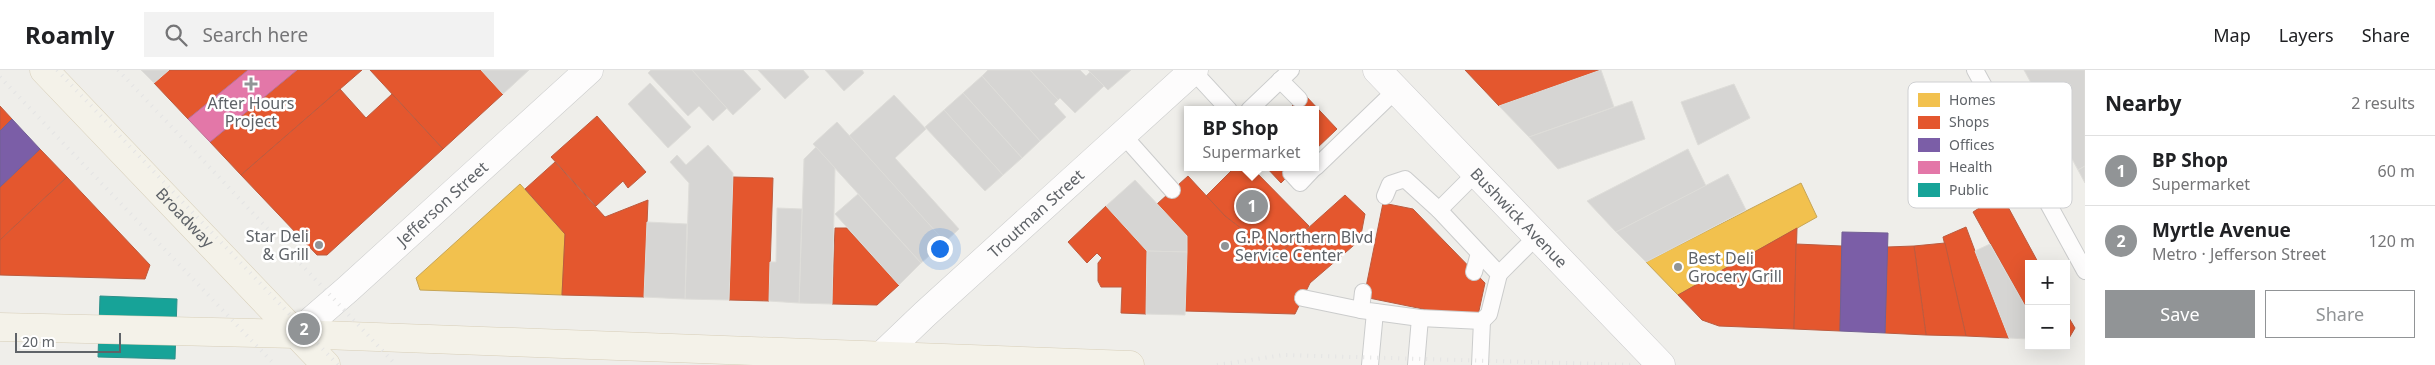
<!DOCTYPE html>
<html lang="en">
<head>
<meta charset="utf-8">
<style>
  body { margin:0; font-family:"Noto Sans",sans-serif; background:#f2f2f2; color:#202124 }
  .controls { position:absolute; right:15px; bottom:15px; display:grid; overflow:hidden; border-radius:0px; box-shadow:0 5px 20px #0002 }
  .controls button { width:45px; height:45px; display:grid; place-items:center; padding:0; border:0; border-bottom:1px solid #e0e0e0; background:#fff; color:#202124; font:25px sans-serif }
  .scale { position:absolute; left:15px; bottom:12px; width:106px; box-sizing:border-box; padding-left:5px; border:2px solid #5f6368; border-top:0; font-size:14px; line-height:18px; white-space:nowrap; color:#5f6368; -webkit-text-stroke:4px #fff; paint-order:stroke }
  .you { position:absolute; left:939px; top:178px; width:18px; height:18px; margin:-12px; border:4px solid #fff; border-radius:50%; background:#1a73e8; box-shadow:0 0 0 8px #1a73e833 }
  .badge { display:grid; place-items:center; width:32px; height:32px; border-radius:50%; background:#919496; color:#fff; font-size:16px; font-weight:700 }
  .pin { position:absolute; translate:-50% -50%; border:2px solid #fff; box-shadow:0 1px 5px #0006 }
  .popup { position:absolute; left:1184px; top:36px; width:135px; height:65px; box-sizing:border-box; display:grid; place-content:center; border-radius:0px; background:#fff; filter:drop-shadow(0 1px 4px #0005); font-size:16px; white-space:nowrap; color:#757577 }
  .popup b { font-size:19px; color:#202124 }
  .popup::after { content:''; position:absolute; left:50%; top:100%; margin-left:-10px; border:10px solid transparent; border-top-color:#fff }
  .list { margin:0; padding:0; list-style:none }
  h2 { display:flex; justify-content:space-between; align-items:center; height:65px; margin:0; padding:0 20px; font-size:21px }
  h2 small { font-size:16px; font-weight:400; color:#757577 }
  .list li { display:grid; grid-template-columns:32px 1fr auto; gap:15px; align-items:center; box-sizing:border-box; height:70px; padding:0 20px; border-top:1px solid #e0e0e0 }
  .list b { display:block; font-size:19px; white-space:nowrap }
  .list p { margin:0; font-size:16px; white-space:nowrap; color:#757577 }
  .list em { font-size:16px; font-style:normal; color:#757577 }
  .actions { display:flex; gap:10px; padding:15px 20px }
  .actions a { flex:1; padding:11px 0; border:1px solid #919496; border-radius:0px; text-align:center; font-size:18px; color:#919496 }
  .actions .main { background:#919496; color:#fff }
  .icon { flex:none; width:28px; height:28px; fill:none; stroke:currentColor; stroke-width:2; stroke-linecap:round; stroke-linejoin:round }
  .map { position:relative; flex:none; width:2085px; height:295px; overflow:hidden }
  header { display:flex; align-items:center; gap:30px; box-sizing:border-box; height:70px; padding:0 25px; background:#fff; border-bottom:1px solid #e0e0e0 }
  header strong { font-size:24px }
  nav { display:flex; gap:28px; margin-inline-start:auto; font-size:18px }
  .search { width:350px; height:45px; background:#f2f2f2; display:flex; align-items:center; gap:12px; box-sizing:border-box; padding:0 18px; border-radius:0px; color:#757577; font-size:19px }
  main { display:flex }
  aside { flex:1; background:#fff }
  .map>svg:first-child { display:block }
</style>
</head>
<body>
<header>
<strong>Roamly</strong>
<div class="search"><svg class="icon" aria-label="search" viewBox="0 0 24 24"><circle cx="10" cy="10" r="6"/><path d="M15 15l6 6"/></svg>Search here</div>
<nav><a>Map</a><a>Layers</a><a>Share</a></nav>
</header>
<main>
<div class="map">
<svg width="2085" height="295" viewBox="0 0 2085 295">
  <rect width="100%" height="100%" fill="#efeeea"/>
  <g fill="#f2c14e" stroke="#c6a556">
    <path d="M1801,113L1817,147L1678,225L1646,192Z"/>
    <path d="M520,114L565,164L562,225L420,220L416,208Z"/>
  </g>
  <g fill="#e4572e" stroke="#bc5b3f">
    <path d="M169,0H248L188,49L154,13Z"/>
    <path d="M297,0H362L241,105L210,72Z"/>
    <path d="M370,0H481L503,24L443,79Z"/>
    <path d="M1465,0H1601L1499,36Z"/>
    <path d="M340,19L366,48L392,24L443,79L327,185H317L241,105Z"/>
    <path d="M1304,24L1337,59L1316,79V40H1288Z"/>
    <path d="M0,36L12,49L0,61Z"/>
    <path d="M597,46L646,102L628,118L623,111L596,136L551,87Z"/>
    <path d="M40,79L67,107L0,170V117Z"/>
    <path d="M555,92L605,147L648,130L644,227L562,225L565,164L525,119Z"/>
    <path d="M1235,97H1251L1309,156L1277,186L1225,146L1206,126Z"/>
    <path d="M1266,97H1297L1281,113Z"/>
    <path d="M1188,106L1225,146L1277,186L1345,125L1365,144L1360,170L1310,213L1295,244L1185,241L1187,166L1157,134Z"/>
    <path d="M67,107L150,195L145,209L0,205V170Z"/>
    <path d="M733,107L773,108L769,231L729,230Z"/>
    <path d="M2001,124L2039,194H2029V243L1973,142Z"/>
    <path d="M1383,133L1413,139L1485,213L1477,250L1364,227Z"/>
    <path d="M1106,136L1147,181L1146,244L1121,243L1122,217H1101L1098,211V193L1102,188L1097,183L1087,193L1068,172Z"/>
    <path d="M1966,157L1975,181L2009,268L1966,266L1943,167Z"/>
    <path d="M835,158H847L899,215L877,235L832,234Z"/>
    <path d="M1797,158L1794,259L1719,256L1702,250L1678,225Z"/>
    <path d="M1945,173L1966,266L1926,265L1914,176Z"/>
    <path d="M1796,174L1842,176L1840,261L1794,259Z"/>
    <path d="M1914,176L1926,265L1885,263L1887,177Z"/>
    <path d="M2066,243L2075,258L2068,270H2066Z"/>
  </g>
  <g fill="#7b5ea7" stroke="#736094">
    <path d="M12,49L40,79L0,117V61Z"/>
    <path d="M1842,162L1888,163L1885,263L1840,261Z"/>
  </g>
  <path fill="#e377a8" stroke="#bb7195" d="M248,0H297L210,72L188,49Z"/>
  <path fill="#17a398" stroke="#2d908a" d="M100,226L177,229L175,289L98,287Z"/>
  <g fill="#d6d5d3" stroke="#deddd9">
    <path d="M141,0H169L154,13Z"/>
    <path d="M481,0H529L503,24Z"/>
    <path d="M651,0H692L727,38L713,51L699,36L688,46L648,3Z"/>
    <path d="M692,0H743L761,19L733,45Z"/>
    <path d="M758,0H803L809,7L785,29Z"/>
    <path d="M825,0H862L864,3L844,21Z"/>
    <path d="M988,0H1030L1058,30L1054,34L1066,47L1040,71L982,6Z"/>
    <path d="M1030,0H1080L1086,6L1090,2L1104,16L1075,43L1060,28L1058,30Z"/>
    <path d="M1088,0H1131L1108,20Z"/>
    <path d="M1601,0L1614,37L1529,67L1499,36Z"/>
    <path d="M2024,0H2085V96L2078,100Z"/>
    <path d="M982,6L1040,71L1022,88L963,23Z"/>
    <path d="M650,13L691,57L668,78L628,34Z"/>
    <path d="M1734,14L1750,48L1698,75L1681,32Z"/>
    <path d="M963,23L1022,88L1003,105L944,40Z"/>
    <path d="M894,25L926,59L895,88L959,159L945,172L849,66Z"/>
    <path d="M1632,31L1645,69L1558,99L1529,67Z"/>
    <path d="M944,40L1003,105L985,121L925,57Z"/>
    <path d="M837,52L945,172L921,193L813,74Z"/>
    <path d="M708,75L733,103L729,230L685,229L689,113L670,92L677,85L686,95Z"/>
    <path d="M816,77L835,98L832,234L799,233L804,89Z"/>
    <path d="M1688,79L1706,116L1616,162L1587,131Z"/>
    <path d="M2085,96V113L2078,100Z"/>
    <path d="M1728,104L1746,140L1646,192L1616,162Z"/>
    <path d="M1135,110L1187,166V182L1147,181L1106,136Z"/>
    <path d="M858,124L921,193L899,215L835,144Z"/>
    <path d="M777,138L802,139L799,233L769,231L770,192H776Z"/>
    <path d="M647,152L687,154L685,229L644,227Z"/>
    <path d="M1990,174L2029,243V269L2009,268L1975,181Z"/>
    <path d="M1147,181L1187,182L1185,245L1146,244Z"/>
  </g>
  <g fill="none" stroke-linecap="round" stroke-linejoin="round">
    <g stroke="#cbcccc" stroke-width="18">
      <g id="lane">
        <path d="M1975,0L2085,201"/>
        <path d="M1193,1L1229,40"/>
        <path d="M1280,10L1299,29"/>
        <path d="M1249,40L1291,0"/>
        <path d="M1123,65L1172,120"/>
        <path d="M1316,97L1396,20"/>
        <path d="M1291,103L1300,113L1315,97"/>
        <path d="M1439,140L1476,103"/>
        <path d="M1474,202L1479,183"/>
        <path d="M1499,204L1537,166"/>
        <path d="M1363,222L1361,240L1420,248L1482,251L1489,244L1499,204L1439,140L1405,109L1390,114L1385,126"/>
        <path d="M1303,228L1361,240"/>
        <path d="M1370,295L1375,242"/>
        <path d="M1416,295L1420,248"/>
        <path d="M1480,295L1482,251"/>
      </g>
    </g>
    <g stroke="#cbcccc" stroke-width="29">
      <g id="street">
        <path id="s1" d="M296,264L348,219L589,0"/>
        <path id="s2" d="M880,287L925,244L1194,0"/>
      </g>
    </g>
    <g stroke="#cacacb" stroke-width="29">
      <g id="secondary">
        <path id="s3" d="M1377,0L1661,295"/>
      </g>
    </g>
    <g stroke="#d7ceb8" stroke-width="29">
      <g id="primary">
        <path id="s4" d="M44,0L326,295"/>
        <path d="M0,257L296,264L1130,295"/>
      </g>
    </g>
    <use href="#lane" stroke="#fdfcfc" stroke-width="16"/>
    <use href="#street" stroke="#fdfcfc" stroke-width="28"/>
    <use href="#secondary" stroke="#fdfcfc" stroke-width="28"/>
    <use href="#primary" stroke="#f4f2e9" stroke-width="28"/>
    <g stroke="#e4e4e4" stroke-width="4" stroke-dasharray="1 6" stroke-linecap="butt">
      <path d="M57,0L338,295"/>
      <path d="M118,0L396,295"/>
      <path d="M0,7L275,295"/>
      <path d="M1217,295L1283,285L1636,295"/>
    </g>
  </g>
  <g fill="#919496" stroke="#fff" stroke-width="2">
    <path d="M248.5 6.5h5v5h5v5h-5v5h-5v-5h-5v-5h5z"/>
    <circle cx="319" cy="175" r="5"/>
    <circle cx="1225" cy="176" r="5"/>
    <circle cx="1678" cy="197" r="5"/>
  </g>
  <g text-anchor="middle" stroke-width="5" stroke-linejoin="round" paint-order="stroke">
    <g font-size="16" fill="#5f6368" stroke="#fff" text-anchor="start">
      <text x="251" y="39" text-anchor="middle">After Hours<tspan x="251" dy="18">Project</tspan></text>
      <text x="309" y="172" text-anchor="end">Star Deli<tspan x="309" dy="18">&amp; Grill</tspan></text>
      <text x="1235" y="173">G.P. Northern Blvd<tspan x="1235" dy="18">Service Center</tspan></text>
      <text x="1688" y="194">Best Deli<tspan x="1688" dy="18">Grocery Grill</tspan></text>
    </g>
    <g font-size="16" fill="#5f6368" stroke="#fff">
      <text dy="6" stroke="none"><textPath href="#s1" startOffset="196">Jefferson Street</textPath></text>
      <text dy="6" stroke="none"><textPath href="#s2" startOffset="212">Troutman Street</textPath></text>
      <text dy="6" stroke="none"><textPath href="#s3" startOffset="205">Bushwick Avenue</textPath></text>
      <text dy="6" stroke="none"><textPath href="#s4" startOffset="204">Broadway</textPath></text>
    </g>
  </g>
  <rect x="1908" y="12" width="164" height="126" rx="8" fill="#fff" stroke="#cfd0d2" stroke-width="1"/>
  <rect x="1918" y="23" width="22" height="14" fill="#f2c14e"/>
  <rect x="1918" y="46" width="22" height="13" fill="#e4572e"/>
  <rect x="1918" y="68" width="22" height="14" fill="#7b5ea7"/>
  <rect x="1918" y="91" width="22" height="13" fill="#e377a8"/>
  <rect x="1918" y="113" width="22" height="14" fill="#17a398"/>
  <g font-size="14" fill="#5f6368">
    <text x="1949" y="35">Homes</text>
    <text x="1949" y="57">Shops</text>
    <text x="1949" y="80">Offices</text>
    <text x="1949" y="102">Health</text>
    <text x="1949" y="125">Public</text>
  </g>
</svg>
<div class="controls">
<button>+</button>
<button>−</button>
</div>
<div class="scale">20 m</div>
<div class="you"></div>
<div class="pin badge" style="left:1252px;top:136px">1</div>
<div class="popup"><b>BP Shop</b>Supermarket</div>
<div class="pin badge" style="left:304px;top:259px">2</div>
</div>
<aside>
<h2>Nearby<small>2 results</small></h2>
<ul class="list">
<li><span class="badge">1</span><div><b>BP Shop</b><p>Supermarket</p></div><em>60 m</em></li>
<li><span class="badge">2</span><div><b>Myrtle Avenue</b><p>Metro · Jefferson Street</p></div><em>120 m</em></li>
</ul>
<div class="actions"><a class="main">Save</a><a>Share</a></div>
</aside>
</main>
</body>
</html>
